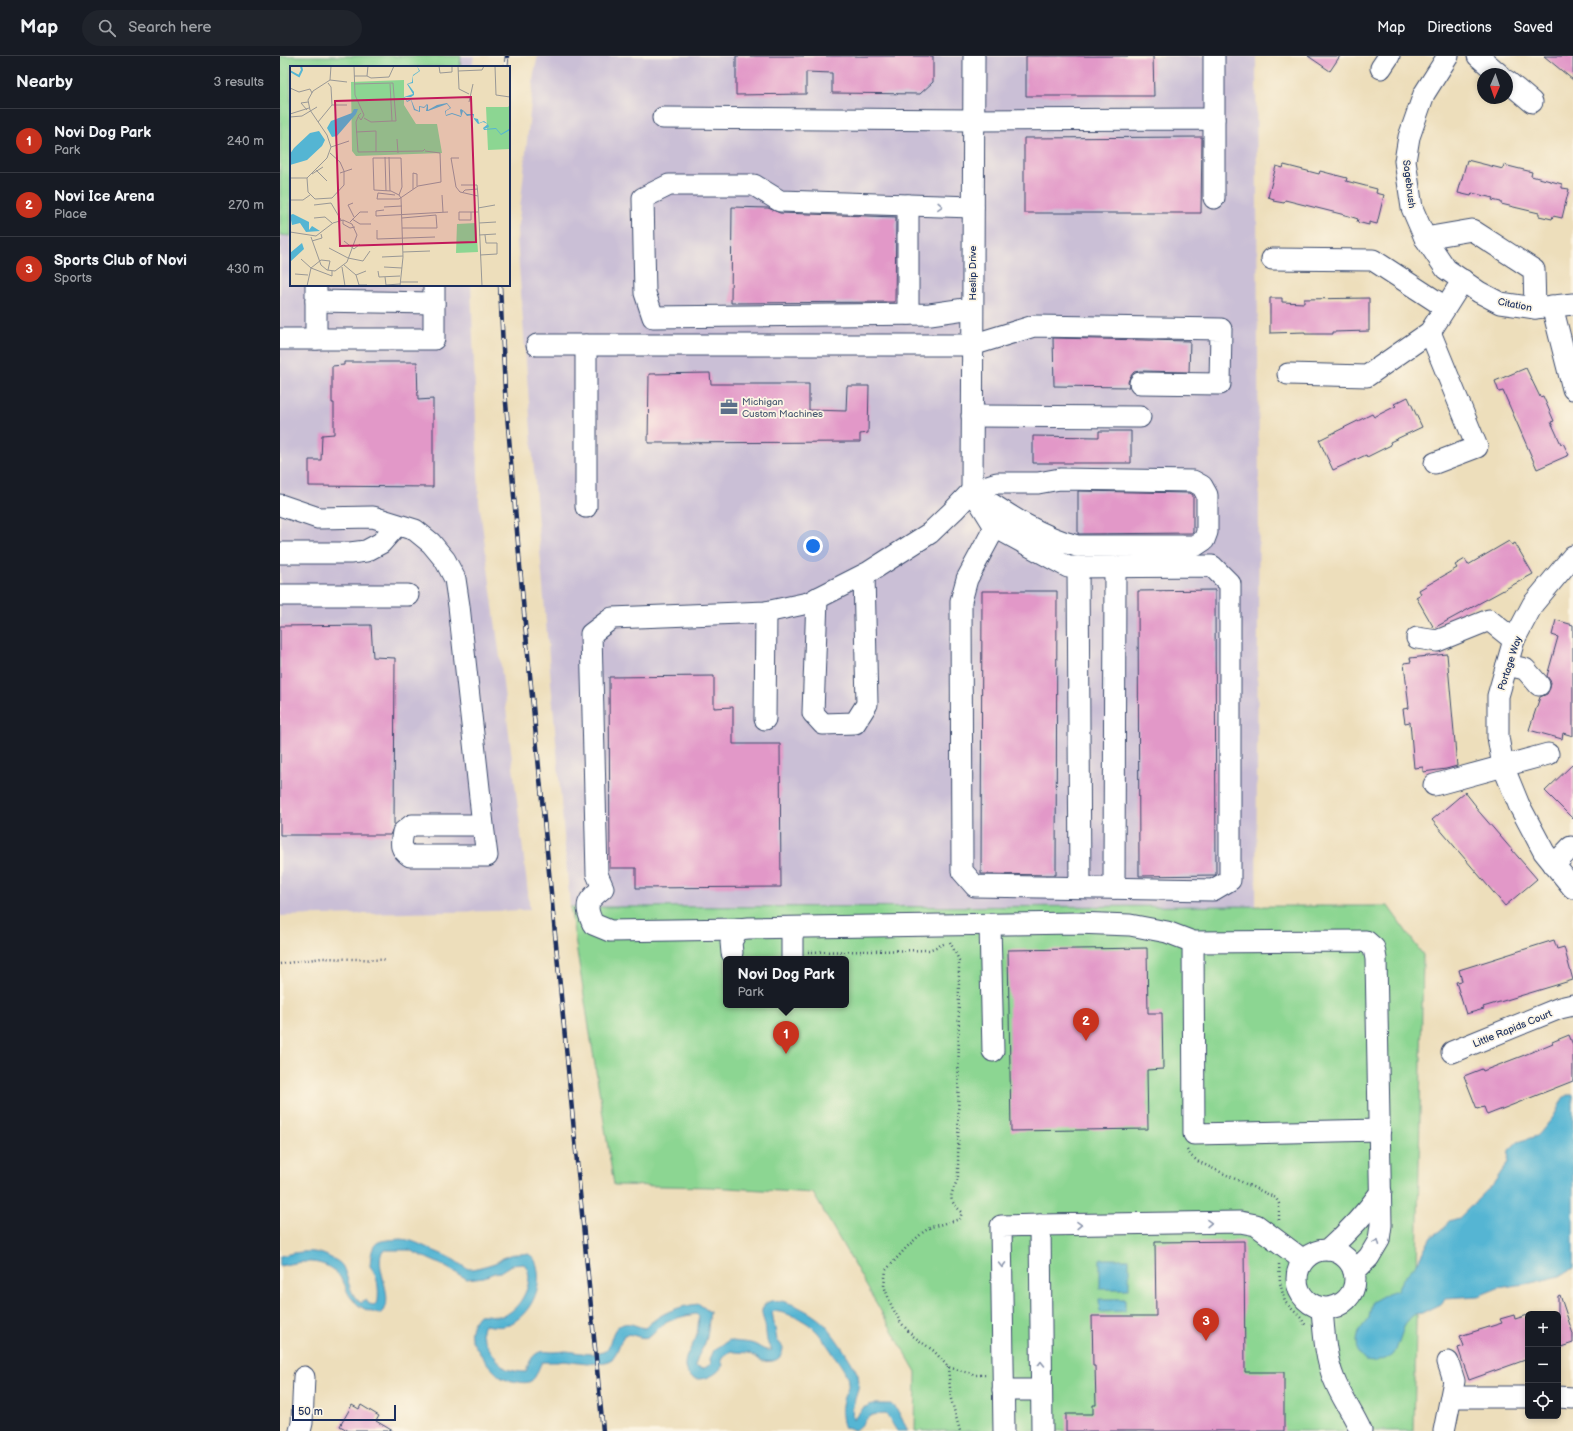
<!DOCTYPE html>
<html lang="en">
<head>
<meta charset="utf-8">
<style>
  body { margin:0; font-family:"Balsamiq Sans",sans-serif; background:#20242c; color:#f1f3f6 }
  .controls { position:absolute; right:12px; bottom:12px; display:grid; overflow:hidden; border-radius:6px; box-shadow:0 2px 6px #0003 }
  .controls button { width:36px; height:36px; display:grid; place-items:center; padding:0; border:0; border-bottom:1px solid #363941; background:#171b24; color:#f1f3f6; font:20px sans-serif }
  .compass { position:absolute; left:1197px; top:12px; width:36px; height:36px; border-radius:50%; background:#171b24; box-shadow:0 2px 6px #0003; rotate:182deg }
  .scale { position:absolute; left:12px; bottom:10px; width:104px; box-sizing:border-box; padding-left:4px; border:2px solid #1b2f5e; border-top:0; font-size:11px; line-height:14px; white-space:nowrap; color:#1b2f5e; -webkit-text-stroke:3px #fcf5e5; paint-order:stroke }
  .you { position:absolute; left:533px; top:490px; width:14px; height:14px; margin:-10px; border:3px solid #fff; border-radius:50%; background:#1a73e8; box-shadow:0 0 0 6px #1a73e833 }
  .badge { display:grid; place-items:center; width:26px; height:26px; border-radius:50%; background:#c8321e; color:#fff; font-size:13px; font-weight:700 }
  .pin { position:absolute; translate:-50% -33px; filter:drop-shadow(0 1px 2px #0008) }
  .pin::after { content:''; position:absolute; top:21px; width:14px; height:12px; background:inherit; clip-path:polygon(0 0,100% 0,50% 100%) }
  .popup { position:absolute; left:443px; top:900px; width:126px; height:52px; box-sizing:border-box; display:grid; place-content:center; border-radius:6px; background:#171b24; filter:drop-shadow(0 1px 3px #0005); font-size:13px; white-space:nowrap; color:#9ea1a6 }
  .popup b { font-size:15px; color:#f1f3f6 }
  .popup::after { content:''; position:absolute; left:50%; top:100%; margin-left:-8px; border:8px solid transparent; border-top-color:#171b24 }
  .list { margin:0; padding:0; list-style:none }
  h2 { display:flex; justify-content:space-between; align-items:center; height:52px; margin:0; padding:0 16px; font-size:17px }
  h2 small { font-size:13px; font-weight:400; color:#9ea1a6 }
  .list li { display:grid; grid-template-columns:26px 1fr auto; gap:12px; align-items:center; box-sizing:border-box; height:64px; padding:0 16px; border-top:1px solid #363941 }
  .list b { display:block; font-size:15px; white-space:nowrap }
  .list p { margin:0; font-size:13px; white-space:nowrap; color:#9ea1a6 }
  .list em { font-size:13px; font-style:normal; color:#9ea1a6 }
  .icon { flex:none; width:22px; height:22px; fill:none; stroke:currentColor; stroke-width:2; stroke-linecap:round; stroke-linejoin:round }
  .map { position:relative; flex:none; width:1293px; height:1375px; overflow:hidden }
  header { display:flex; align-items:center; gap:24px; box-sizing:border-box; height:56px; padding:0 20px; background:#171b24; border-bottom:1px solid #363941 }
  header strong { font-size:19px }
  nav { display:flex; gap:22px; margin-inline-start:auto; font-size:14px }
  .search { width:280px; height:36px; background:#20242c; display:flex; align-items:center; gap:10px; box-sizing:border-box; padding:0 14px; border-radius:22px; color:#9ea1a6; font-size:15px }
  main { display:flex }
  aside { flex:1; background:#171b24 }
  .map>svg:first-child { display:block }
</style>
</head>
<body>
<header>
<strong>Map</strong>
<div class="search"><svg class="icon" aria-label="search" viewBox="0 0 24 24"><circle cx="10" cy="10" r="6"/><path d="M15 15l6 6"/></svg>Search here</div>
<nav><a>Map</a><a>Directions</a><a>Saved</a></nav>
</header>
<main>
<aside>
<h2>Nearby<small>3 results</small></h2>
<ul class="list">
<li><span class="badge">1</span><div><b>Novi Dog Park</b><p>Park</p></div><em>240 m</em></li>
<li><span class="badge">2</span><div><b>Novi Ice Arena</b><p>Place</p></div><em>270 m</em></li>
<li><span class="badge">3</span><div><b>Sports Club of Novi</b><p>Sports</p></div><em>430 m</em></li>
</ul>
</aside>
<div class="map">
<svg width="1293" height="1375" viewBox="0 0 1293 1375">
  <rect width="100%" height="100%" fill="#fcf5e5"/>
  <filter id="ink" filterUnits="userSpaceOnUse"><feTurbulence type="fractalNoise" baseFrequency=".025" numOctaves="2"/><feDisplacementMap in="SourceGraphic" scale="8" xChannelSelector="R" yChannelSelector="G"/><feConvolveMatrix kernelMatrix="1 2 1 2 8 2 1 2 1" color-interpolation-filters="sRGB"/></filter>
  <filter id="wash" filterUnits="userSpaceOnUse"><feTurbulence type="fractalNoise" baseFrequency=".012" numOctaves="4" result="noise"/><feDisplacementMap in="SourceGraphic" scale="16" xChannelSelector="R" yChannelSelector="G"/><feGaussianBlur stdDeviation="0.9" result="paint"/><feColorMatrix in="noise" values="0 0 0 0 0 0 0 0 0 0 0 0 0 0 0 0 0 1.4 0 .05"/><feComposite in="paint" operator="in"/></filter>
  <g filter="url(#wash)">
    <rect width="100%" height="100%" fill="#eddebb"/>
    <g fill="#cabfd6">
      <path d="M0,0H194L192,11H11V229H191L199,445L220,602L250,854L0,860Z"/>
      <path d="M258,0H976L979,434L976,851H290L259,483L237,183L254,17Z"/>
    </g>
    <g fill="#8cd692" stroke="#548278" fill-rule="evenodd">
      <path d="M0,0H181L180,11H11V180L0,179Z"/>
      <path d="M1108,850L1143,899L1134,1375H635L636,1316L533,1137L431,1131L334,1129L290,851ZM446,903H566V949H446Z"/>
    </g>
    <g fill="#54b5d3" stroke="#387298">
      <path d="M1287,1039H1293V1212L1280,1220L1251,1227L1218,1232L1198,1240L1165,1242L1162,1247L1142,1257L1135,1258L1131,1261L1125,1268L1116,1294L1112,1299L1095,1306L1085,1305L1078,1297L1077,1284L1079,1275L1089,1262L1092,1246L1108,1237L1117,1234L1122,1224L1138,1206L1151,1181L1162,1174L1169,1165L1179,1162L1214,1127L1228,1106L1229,1094L1237,1086L1257,1080L1261,1076L1274,1060L1283,1042Z"/>
      <path d="M121,1183C133,1184 141,1189 152,1194C159,1197 165,1199 172,1203C177,1205 185,1213 190,1213C195,1213 213,1208 217,1206C221,1204 224,1200 230,1199C233,1198 236,1198 239,1198C242,1198 246,1197 248,1198C253,1200 256,1205 257,1210C263,1233 250,1259 228,1269C221,1272 212,1270 204,1269C203,1271 201,1275 202,1278C202,1284 221,1311 227,1313C233,1315 240,1316 246,1316C248,1310 250,1302 256,1298C261,1294 268,1296 274,1296C278,1296 282,1295 286,1295C298,1296 311,1300 323,1296C334,1292 328,1271 344,1268C351,1266 357,1271 365,1272C380,1257 398,1250 419,1248L430,1256C428,1266 429,1278 425,1287C422,1295 415,1302 416,1311L423,1313L431,1308L430,1303L434,1294L449,1284C458,1287 469,1285 476,1289C482,1292 484,1295 492,1294C485,1287 487,1278 485,1269C484,1263 480,1257 483,1251C493,1233 532,1257 542,1266C550,1272 575,1310 578,1319C582,1335 569,1348 573,1364L583,1352L592,1348H611L618,1355L628,1375H617L606,1358C602,1359 594,1357 590,1360C584,1364 582,1371 575,1374L564,1372C562,1361 560,1352 564,1341C566,1336 569,1332 568,1327C568,1319 562,1311 558,1305C538,1275 532,1263 495,1255L492,1256L497,1284L503,1291C503,1303 494,1307 483,1305C478,1304 474,1299 469,1297C463,1296 457,1297 451,1295L442,1301L441,1304L443,1309C436,1323 408,1331 405,1311C404,1300 412,1291 416,1282C418,1275 418,1268 419,1261L416,1258C404,1260 389,1263 380,1271C376,1274 373,1280 368,1281C360,1284 352,1276 344,1279L336,1297L332,1303L326,1306L307,1308L284,1305L277,1306H262C258,1312 257,1321 251,1325C248,1327 243,1327 239,1326C235,1325 228,1325 224,1323C214,1319 195,1292 191,1282C189,1274 194,1264 199,1259C207,1258 214,1261 222,1260C239,1256 258,1223 244,1208L231,1209L220,1216L214,1217L204,1221L187,1223L162,1209L129,1194H103C93,1210 114,1237 104,1255L99,1258C85,1255 73,1248 67,1235C66,1232 65,1229 64,1227C49,1201 25,1204 0,1210V1200C18,1196 35,1192 51,1202C56,1204 61,1207 63,1211C69,1223 69,1239 81,1247L86,1244L89,1248L94,1249L98,1245C99,1232 98,1220 90,1210C92,1183 96,1185 121,1183Z"/>
      <rect x="820" y="1203" width="29" height="30"/>
      <path d="M819,1243H845V1255L820,1256Z"/>
    </g>
    <g id="blocks">
      <g fill="#e298c8">
        <path d="M456,0H653V26L640,38L552,37V17L526,16V38L456,39Z"/>
        <path d="M746,0H873L874,40H746Z"/>
        <path d="M1028,0H1060L1050,15Z"/>
        <path d="M1264,0H1293V24Z"/>
        <path d="M922,81L921,157H744V82Z"/>
        <path d="M1187,104L1223,113L1224,109L1252,116L1251,120L1282,128V132L1289,133L1282,162L1273,160L1272,163L1259,160V157L1221,148V146L1212,144L1213,142L1192,137L1191,140L1178,137Z"/>
        <path d="M1004,109L1039,118L1040,115L1067,122L1066,125L1097,133L1096,137L1104,139L1097,168L1089,166V169L1077,166L1078,163L1069,160L1005,144L1004,147L993,145L994,143L988,141L996,110L1003,112Z"/>
        <path d="M452,151L488,152L500,157L616,161L615,246L451,247Z"/>
        <path d="M990,242H1002V246L1024,247V243L1089,242V275L1053,276V278H1025V276L990,277Z"/>
        <path d="M773,282L910,285L909,316L860,315L854,316L850,321L848,326L849,331L774,330Z"/>
        <path d="M64,306H137L138,344L153,343V431L29,430V404H41L42,379L54,378V347H52V310L64,309Z"/>
        <path d="M1246,312L1260,341L1263,340L1274,365L1271,366L1281,388L1283,387L1289,399L1257,413L1223,335L1219,336L1215,325Z"/>
        <path d="M430,317L431,328H529V354L566,355L567,330H589L588,377L580,378V386L368,387L369,318Z"/>
        <path d="M1128,341L1142,371L1110,386L1111,389L1087,401L1086,399L1053,414L1039,384L1092,358L1094,361L1116,350L1114,348Z"/>
        <path d="M819,375H851V407H753V380L819,381Z"/>
        <path d="M798,435L910,437L913,439V477L798,478Z"/>
        <path d="M1229,485L1232,489L1235,487L1253,518L1154,572L1136,541L1141,538L1139,534L1177,512L1175,509L1185,503L1188,509Z"/>
        <path d="M935,534L936,819L859,820L858,535Z"/>
        <path d="M702,535H777L776,819L701,818Z"/>
        <path d="M1276,564L1293,569V680L1283,677L1282,683L1249,674L1260,641L1267,638L1270,632L1271,626L1267,620L1278,581L1272,579Z"/>
        <path d="M91,569L93,601L115,602L114,770L110,779H0V570Z"/>
        <path d="M1167,598L1177,710L1166,713L1143,716V711L1134,712L1130,666L1125,667L1123,653L1129,652L1124,607L1131,606L1130,602Z"/>
        <path d="M434,620V652L453,651V688H500L501,831L356,832V812H330L329,621Z"/>
        <path d="M1293,708V763L1265,735Z"/>
        <path d="M1185,736L1196,750L1195,751L1257,823L1225,850L1152,764Z"/>
        <path d="M1274,884L1277,893L1284,891L1293,924L1203,951L1204,953L1186,958L1176,926L1182,925L1179,914Z"/>
        <path d="M867,892L868,957H882L883,1013L867,1014L868,1073L731,1075L728,894Z"/>
        <path d="M1289,979L1293,989V1025L1207,1059L1204,1051L1197,1053L1184,1020L1202,1013L1203,1015L1242,1000L1273,987L1272,986Z"/>
        <path d="M964,1185L965,1316H1004V1375H786V1358H813V1349H816L815,1310H813L812,1260H876L875,1186Z"/>
        <path d="M1280,1239L1293,1278V1287L1278,1292V1240Z"/>
        <path d="M1234,1259L1235,1263L1248,1259V1303L1189,1324L1178,1292L1184,1290L1180,1280L1222,1267L1220,1263Z"/>
        <path d="M72,1349L79,1353L81,1349L99,1360L96,1365L113,1375H69L60,1370Z"/>
      </g>
    </g>
  </g>
  <g filter="url(#ink)">
    <use href="#blocks" fill-opacity="0" stroke="#3a496c" stroke-width="1"/>
    <g fill="none" stroke-linecap="round" stroke-linejoin="round">
      <g stroke="#3a496c" stroke-width="23">
        <g id="minor">
          <path d="M1168,0L1144,38L1129,81L1125,105L1132,152L1145,182L1166,213L1199,236L1220,247L1255,252L1293,248"/>
          <path d="M1198,0L1219,18"/>
          <path d="M1101,12L1109,0"/>
          <path d="M1227,25L1252,46"/>
          <path d="M383,62L693,64L934,63V142"/>
          <path d="M934,63V0"/>
          <path d="M1145,182L1192,174L1254,214L1255,252"/>
          <path d="M992,203L1093,204L1165,251"/>
          <path d="M36,229V283"/>
          <path d="M36,245L154,247"/>
          <path d="M1272,250L1293,333"/>
          <path d="M692,252L650,258L373,261L365,237L363,142L389,129H474L500,145L693,151"/>
          <path d="M628,258V149"/>
          <path d="M1150,276L1197,391L1155,407"/>
          <path d="M0,283H154V229"/>
          <path d="M257,289H692L754,270L941,273L940,328L860,327"/>
          <path d="M1008,318L1087,320L1150,276L1183,224"/>
          <path d="M692,360L860,361"/>
          <path d="M692,435L694,0"/>
          <path d="M697,442L715,471L687,523L681,545L682,815L695,830L933,834L950,824V528L932,510L788,511L715,471"/>
          <path d="M0,449L38,462L93,461L135,474L151,487L165,504L175,523L179,550L203,769L207,800H130C119,792 121,788 123,776L132,769H203"/>
          <path d="M306,451V289"/>
          <path d="M0,497H70L86,495L101,487L117,469"/>
          <path d="M1293,500L1253,548L1234,584L1218,640V681L1223,710L1239,749L1264,796L1293,832"/>
          <path d="M798,511L800,831"/>
          <path d="M0,539H128"/>
          <path d="M537,542L533,657L543,668L575,667L587,648L584,519"/>
          <path d="M1137,582L1157,585L1209,564L1234,584"/>
          <path d="M1227,609L1245,613L1259,629"/>
          <path d="M485,663L486,556"/>
          <path d="M1154,729L1268,698"/>
          <path d="M1274,809L1291,791"/>
          <path d="M834,832L835,511"/>
          <path d="M710,869L713,995"/>
          <path d="M512,872V903"/>
          <path d="M458,873L330,875L313,868C304,848 307,845 323,832L317,818L311,578L332,562L486,556L528,547L589,516L650,477L674,454L692,435L717,427H758L780,423L913,425L922,430L927,439V476L924,484L915,490H797C758,480 725,457 692,435"/>
          <path d="M913,886L914,1078L1100,1074"/>
          <path d="M452,897L451,886L458,873L468,872L796,867L850,869L887,876L913,886L1086,885L1094,892L1096,903L1101,1169L1099,1184L1089,1201L1074,1216"/>
          <path d="M1172,996L1280,952L1293,949"/>
          <path d="M760,1169L960,1166L976,1169L1023,1204"/>
          <circle cx="1046" cy="1223" r="29"/>
          <path d="M1048,1194C1067,1177 1086,1157 1101,1136"/>
          <path d="M1042,1253C1044,1276 1045,1301 1054,1323C1061,1341 1073,1357 1081,1375"/>
          <path d="M723,1334H761"/>
          <path d="M1172,1341H1248"/>
          <path d="M1278,1341L1293,1342"/>
          <path d="M20,1375L22,1367L24,1321"/>
          <path d="M724,1375L721,1170L760,1169L762,1375"/>
          <path d="M1164,1375L1174,1325L1168,1306"/>
        </g>
      </g>
      <g stroke="#3a496c" stroke-width="2.5" stroke-dasharray="1 3" stroke-linecap="butt">
        <path d="M670,886L679,904L678,1122C671,1140 666,1142 682,1156L680,1163L651,1171L642,1177L626,1192L606,1214L604,1230L612,1251L621,1267L633,1280L654,1295L668,1311L696,1319H708"/>
        <path d="M528,896L649,894L666,887"/>
        <path d="M0,908L42,902L106,904"/>
        <path d="M907,1094L911,1100L919,1106L996,1142L999,1148V1165"/>
        <path d="M999,1208L1000,1227L1005,1246L1021,1262L1026,1270"/>
        <path d="M668,1311L671,1343L680,1375"/>
      </g>
      <use href="#minor" stroke="#fff" stroke-width="21"/>
      <g stroke="#1b2f5e" stroke-width="4.5">
        <g id="rail">
          <path d="M226,11L227,0"/>
          <path d="M220,229L225,335L244,557L323,1375"/>
        </g>
      </g>
      <use href="#rail" stroke="#fcf5e5" stroke-width="3" stroke-dasharray="9" stroke-linecap="butt"/>
    </g>
    <defs><path id="oneway-chevron" d="M-2-3.5L2.5 0L-2 3.5" fill="none" stroke-width="1.6" stroke-linecap="round" stroke-linejoin="round"/></defs>
    <g stroke="#8d97ae">
      <use href="#oneway-chevron" transform="translate(660 150) rotate(2)"/>
      <use href="#oneway-chevron" transform="translate(929 1167) rotate(-1)"/>
      <use href="#oneway-chevron" transform="translate(799 1169) rotate(-1)"/>
      <use href="#oneway-chevron" transform="translate(1097 1186) rotate(-67)"/>
      <use href="#oneway-chevron" transform="translate(722 1209) rotate(89)"/>
      <use href="#oneway-chevron" transform="translate(761 1308) rotate(-91)"/>
    </g>
  </g>
  <defs>
    <g id="office-bare" transform="scale(1.38)"><path d="M-6-3h4V-5.5h4V-3h4V5H-6ZM-1-4.5V-3h2v-1.5ZM-6 0V1H6V0Z" fill="#5c6f8a" stroke="#fcf5e5" stroke-width="2.5" paint-order="stroke"/></g>
  </defs>
  <g fill-rule="evenodd">
    <use href="#office-bare" x="449" y="351"/>
  </g>
  <g text-anchor="middle" stroke-width="3.5" stroke-linejoin="round" paint-order="stroke">
    <g font-size="10" fill="#1b2f5e" stroke="#fcf5e5">
      <text transform="translate(1130 128) rotate(83)" y="4">Sagebrush</text>
      <text transform="translate(692 217) rotate(-90)" y="4">Heslip Drive</text>
      <text transform="translate(1235 248) rotate(11)" y="4">Citation</text>
      <text transform="translate(1229 607) rotate(-72)" y="4">Portage Way</text>
      <text transform="translate(1232 972) rotate(-22)" y="4">Little Rapids Court</text>
    </g>
    <g font-size="10" fill="#4e5e75" stroke="#fcf5e5" text-anchor="start">
      <text x="462" y="349">Michigan<tspan x="462" dy="12">Custom Machines</tspan></text>
    </g>
  </g>
  <g transform="translate(10 10)">
    <rect width="220" height="220" fill="#eddebb"/>
    <path d="M114,14V39L126,58H147L152,87L66,90L62,85L61,16ZM220,39V83L198,84L196,41H218ZM186,157L188,186L166,187L167,158Z" fill="#8cd692"/>
    <path d="M127,0L130,5L123,10V17L118,18L124,26V29L121,31H115L117,35L121,33L125,43L129,45V40L134,41L137,38L138,39V44L147,39L157,37L161,42L156,45V49L162,47L171,50L170,44L171,43L174,45L177,48H184V52L188,53L189,57L194,55L198,58L199,61L194,63L206,62L211,68L219,63L220,64L211,69L206,63L194,64L193,62L198,58L193,56L188,58L184,53L183,49L177,50L173,45L171,51L162,48L156,50L155,45L160,42L157,38L138,45H136L137,39L134,42L130,41V46L124,44L121,34L117,36L114,31L123,28L117,18L122,16L123,9L129,5ZM64,43H68L66,48L47,70L42,71L37,62L41,55L62,47ZM29,65L35,74L32,80L17,94L0,99V88L4,82L20,67ZM3,148L19,156V164L22,160L30,165L16,166L10,157L2,159L0,149ZM12,177L14,183L0,196V187Z" fill="#54b5d3"/>
    <path fill="none" stroke="#54b5d3" stroke-width="2" d="M0,5L9,10L12,4L11,0"/>
    <path fill="none" stroke="#999896" stroke-width="1" d="M64,0L65,29L74,49L71,54L68,50L71,47M149,0L150,7L162,6V0M168,0L169,23L179,28M205,0L206,29L220,31M168,5L192,4L194,0M64,10H77L78,0M77,10L81,12L99,11L104,0M40,14L23,25L18,34L20,44L37,69L41,81L37,92L17,112L18,126L25,133L42,132L54,119V105L50,96L40,87M40,14L57,16M40,14L41,0M64,18L103,17L106,55H102L100,18M0,22L9,26L20,23L22,27M179,36L183,18M42,39H57M17,44L11,37L18,36M0,48L19,42M0,51L12,50L27,41M68,51L66,56L68,86L133,85L135,83M74,52L81,56L102,55M28,56L42,39L41,21L38,17M66,66L86,65V86M107,73L108,87M41,81L59,75M95,91L96,125M99,91L100,125M169,92H161L166,121L170,126L188,130L192,220M25,103L37,115M50,107L62,103M22,108L33,101M0,112H17M171,119H187L188,130M123,123V107L127,108V120M172,127L175,124L188,123M105,129L88,127L87,133H109L128,120L151,116L150,87L135,85M109,129L101,125L84,124L83,92H111L112,121L109,129L111,132L113,191L110,220M152,129L153,146M1,134H13L20,129M63,137L58,139L64,151M24,139L41,137L51,154M94,141L112,140M188,142L205,139M94,144L86,145V150L158,146M181,146V154H169V146H188M24,152L35,151L42,157M112,152L146,149L147,162H112M62,153L70,158H81M53,154V158L60,162L65,161M60,156L70,146H78M189,157L206,156M87,164V173L145,171M0,166L26,170L43,157L53,154L62,158L67,169L57,196L45,205L37,204L31,199L21,171M189,169L206,168M22,175L32,172L31,168M54,175L64,183L70,178M39,182L58,192L73,195L80,185M113,186L140,185M190,189L207,188V177H196L195,169M92,191L113,190M11,193L21,202L42,210V205M54,199L66,209L76,205M52,201L55,220M94,201L112,202M88,205L89,211L110,210M5,208L18,209M66,209L69,219H77M95,211L96,219L110,218M110,216H128M17,220L21,202L31,194L40,195L38,204"/>
    <path fill="#c2185b" fill-opacity="0.15" stroke="#c2185b" stroke-width="2" d="M181,31L186,176L50,180L45,35Z"/>
    <rect width="220" height="220" fill="none" stroke="#1b2f5e" stroke-width="2"/>
  </g>
</svg>
<div class="controls">
<button>+</button>
<button>−</button>
<button><svg class="icon" aria-label="locate" viewBox="0 0 24 24"><circle cx="12" cy="12" r="6"/><path d="M12 2v4M12 18v4M2 12h4M18 12h4"/></svg></button>
</div>
<svg class="compass" viewBox="-18 -18 36 36"><path d="M0-13l5 13h-10z" fill="#e53935"/><path d="M0 13l5-13h-10z" fill="#9ea1a6"/></svg>
<div class="scale">50 m</div>
<div class="you"></div>
<div class="pin badge" style="left:506px;top:998px">1</div>
<div class="popup"><b>Novi Dog Park</b>Park</div>
<div class="pin badge" style="left:806px;top:985px">2</div>
<div class="pin badge" style="left:926px;top:1285px">3</div>
</div>
</main>
</body>
</html>
